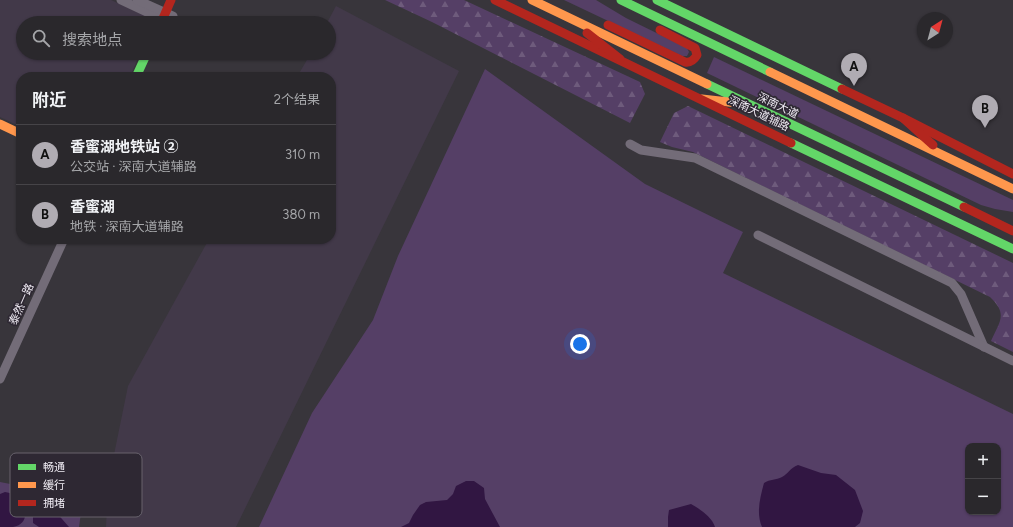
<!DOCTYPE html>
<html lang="zh">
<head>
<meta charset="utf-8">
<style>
  body { margin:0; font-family:Figtree,"Noto Sans SC",sans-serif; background:#363438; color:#f1f3f6 }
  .controls { position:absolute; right:12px; bottom:12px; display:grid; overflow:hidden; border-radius:8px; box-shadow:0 1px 3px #0004 }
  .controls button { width:36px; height:36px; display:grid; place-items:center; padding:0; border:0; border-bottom:1px solid #464448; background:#2a282c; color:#f1f3f6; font:20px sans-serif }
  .compass { position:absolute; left:917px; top:12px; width:36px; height:36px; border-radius:50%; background:#2a282c; box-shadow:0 1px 3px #0004; rotate:36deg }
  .you { position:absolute; left:580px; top:344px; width:14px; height:14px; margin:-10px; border:3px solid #fff; border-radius:50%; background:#1a73e8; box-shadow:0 0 0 6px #1a73e833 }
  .badge { display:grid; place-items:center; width:26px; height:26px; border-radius:50%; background:#b0acb3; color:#111; font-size:13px; font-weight:700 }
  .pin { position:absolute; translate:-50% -33px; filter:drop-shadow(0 1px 2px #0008) }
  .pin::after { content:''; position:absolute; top:21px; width:14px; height:12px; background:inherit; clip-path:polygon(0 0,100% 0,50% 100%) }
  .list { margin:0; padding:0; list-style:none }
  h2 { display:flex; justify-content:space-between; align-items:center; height:52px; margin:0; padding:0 16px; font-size:17px }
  h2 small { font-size:13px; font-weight:400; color:#a5a6a9 }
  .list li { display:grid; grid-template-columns:26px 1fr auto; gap:12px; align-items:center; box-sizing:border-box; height:60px; padding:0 16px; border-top:1px solid #464448 }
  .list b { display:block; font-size:15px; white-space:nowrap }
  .list p { margin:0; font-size:13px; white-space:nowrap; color:#a5a6a9 }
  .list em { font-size:13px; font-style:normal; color:#a5a6a9 }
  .icon { flex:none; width:22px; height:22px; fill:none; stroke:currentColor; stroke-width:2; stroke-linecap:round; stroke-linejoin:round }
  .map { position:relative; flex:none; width:1013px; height:527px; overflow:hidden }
  .search { position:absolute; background:#2a282c; box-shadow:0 1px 3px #0004; left:16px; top:16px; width:320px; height:44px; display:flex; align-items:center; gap:10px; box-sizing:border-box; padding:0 14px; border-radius:22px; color:#a5a6a9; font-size:15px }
  .panel { position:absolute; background:#2a282c; box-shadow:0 1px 3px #0004; left:16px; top:72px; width:320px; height:172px; border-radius:16px }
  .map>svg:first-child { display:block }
</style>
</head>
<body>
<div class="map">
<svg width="1013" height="527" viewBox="0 0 1013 527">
  <defs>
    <pattern id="forest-firs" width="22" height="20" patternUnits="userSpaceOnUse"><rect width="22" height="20" fill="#553f66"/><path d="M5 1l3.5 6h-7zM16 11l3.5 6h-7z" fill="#6e5b7c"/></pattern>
  </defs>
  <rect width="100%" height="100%" fill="#38353b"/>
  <g fill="#423949">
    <path d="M0,0H111L150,18L151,23H23V53H140L130,77H21V127L0,117Z"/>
    <path d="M336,6L459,71L236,527H106L108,484L128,386L209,239H331V77H297L311,53H329V23H327Z"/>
  </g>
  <g fill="#553f66" fill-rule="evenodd">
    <path d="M564,0H596L626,18L687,48L689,52L687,56H682Z"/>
    <path d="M714,57L1013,200V212L995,209L981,205L707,73Z"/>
    <path d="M485,69L645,184L743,232L723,273L1013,414V527H259L312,413L373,320L398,256ZM968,446H998V512H968Z"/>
    <path d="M0,482L83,498L79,527H0Z"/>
  </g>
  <g fill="url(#forest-firs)">
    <path d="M385,0H464L640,82L645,94L630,123L432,22Z"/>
    <path d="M688,106L1013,263V352L991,341C1000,321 1008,314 990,297L693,152L672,147L660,142L674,113Z"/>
  </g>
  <g fill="#311642">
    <path d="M798,465L821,473L836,475L855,490L863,511L860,523L855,527H762C756,513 760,498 764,483C770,479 776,480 782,477C788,474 790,468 798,465Z"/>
    <path d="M466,481H474L484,488L485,499L500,527H401L409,523L413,515L420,505L426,502L447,500L453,494L456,486Z"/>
    <path d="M5,492C24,494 35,523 13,527C9,527 4,527 0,527V494Z"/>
    <path d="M691,504C700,509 712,517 715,527H668V517L669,510Z"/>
    <path d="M46,507L55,511L69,527H39L33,523V516L35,511Z"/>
  </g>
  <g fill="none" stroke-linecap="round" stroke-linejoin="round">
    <g stroke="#736c78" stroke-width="9">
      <path d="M121,0L170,23"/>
      <path d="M137,0L173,16"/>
      <path d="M630,144L641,150L695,158L952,283L961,294L984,347"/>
      <path d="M758,235L1013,361"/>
      <path d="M0,379L64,239"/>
    </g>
    <g stroke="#63d668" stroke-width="9">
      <path d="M621,0L770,72"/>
      <path d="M657,0L842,89"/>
      <path d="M136,77L147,53"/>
      <path d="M707,84L964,207"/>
      <path d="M791,143L1013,249"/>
    </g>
    <g stroke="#ff974d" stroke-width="9">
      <path d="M532,0L707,84"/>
      <path d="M770,72L1013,189"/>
      <path d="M702,99L737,103"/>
      <path d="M0,124L21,134"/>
    </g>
    <g stroke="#b3261e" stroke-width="9">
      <path d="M495,0L791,143"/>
      <path d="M161,23L171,0"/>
      <path d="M608,25L685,62C691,63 694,60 697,55L695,48L660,30"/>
      <path d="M587,33L620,59"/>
      <path d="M842,89L903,118L1013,174"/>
      <path d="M903,118L933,145"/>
      <path d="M964,207L1013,231"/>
    </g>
  </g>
  <g text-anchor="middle" stroke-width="3.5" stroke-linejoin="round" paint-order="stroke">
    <g font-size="11" fill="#f0ecf4" stroke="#2e2833">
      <text transform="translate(778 105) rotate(26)" y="4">深南大道</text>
      <text transform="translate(759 113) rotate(26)" y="4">深南大道辅路</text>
      <text transform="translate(21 304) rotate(-66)" y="4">泰然一路</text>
    </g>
  </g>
  <rect x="10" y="453" width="132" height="64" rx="6" fill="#2e2833" stroke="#68636d" stroke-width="1"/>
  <rect x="18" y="464" width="18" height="6" fill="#63d668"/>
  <rect x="18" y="482" width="18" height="6" fill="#ff974d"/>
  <rect x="18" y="500" width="18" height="6" fill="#b3261e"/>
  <g font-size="11" fill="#f0ecf4">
    <text x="43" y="471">畅通</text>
    <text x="43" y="489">缓行</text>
    <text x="43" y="507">拥堵</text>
  </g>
</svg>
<div class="controls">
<button>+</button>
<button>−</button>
</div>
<svg class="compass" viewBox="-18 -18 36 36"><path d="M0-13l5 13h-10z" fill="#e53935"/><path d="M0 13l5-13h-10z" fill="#a5a6a9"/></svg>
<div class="you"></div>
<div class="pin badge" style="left:854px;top:86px">A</div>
<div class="pin badge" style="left:985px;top:128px">B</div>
<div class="search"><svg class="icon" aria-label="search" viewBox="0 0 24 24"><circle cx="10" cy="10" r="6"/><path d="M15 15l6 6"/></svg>搜索地点</div>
<section class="panel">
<h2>附近<small>2个结果</small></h2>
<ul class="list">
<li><span class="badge">A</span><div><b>香蜜湖地铁站 ②</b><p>公交站 · 深南大道辅路</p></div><em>310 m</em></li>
<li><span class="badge">B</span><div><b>香蜜湖</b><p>地铁 · 深南大道辅路</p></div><em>380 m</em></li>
</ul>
</section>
</div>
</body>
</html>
